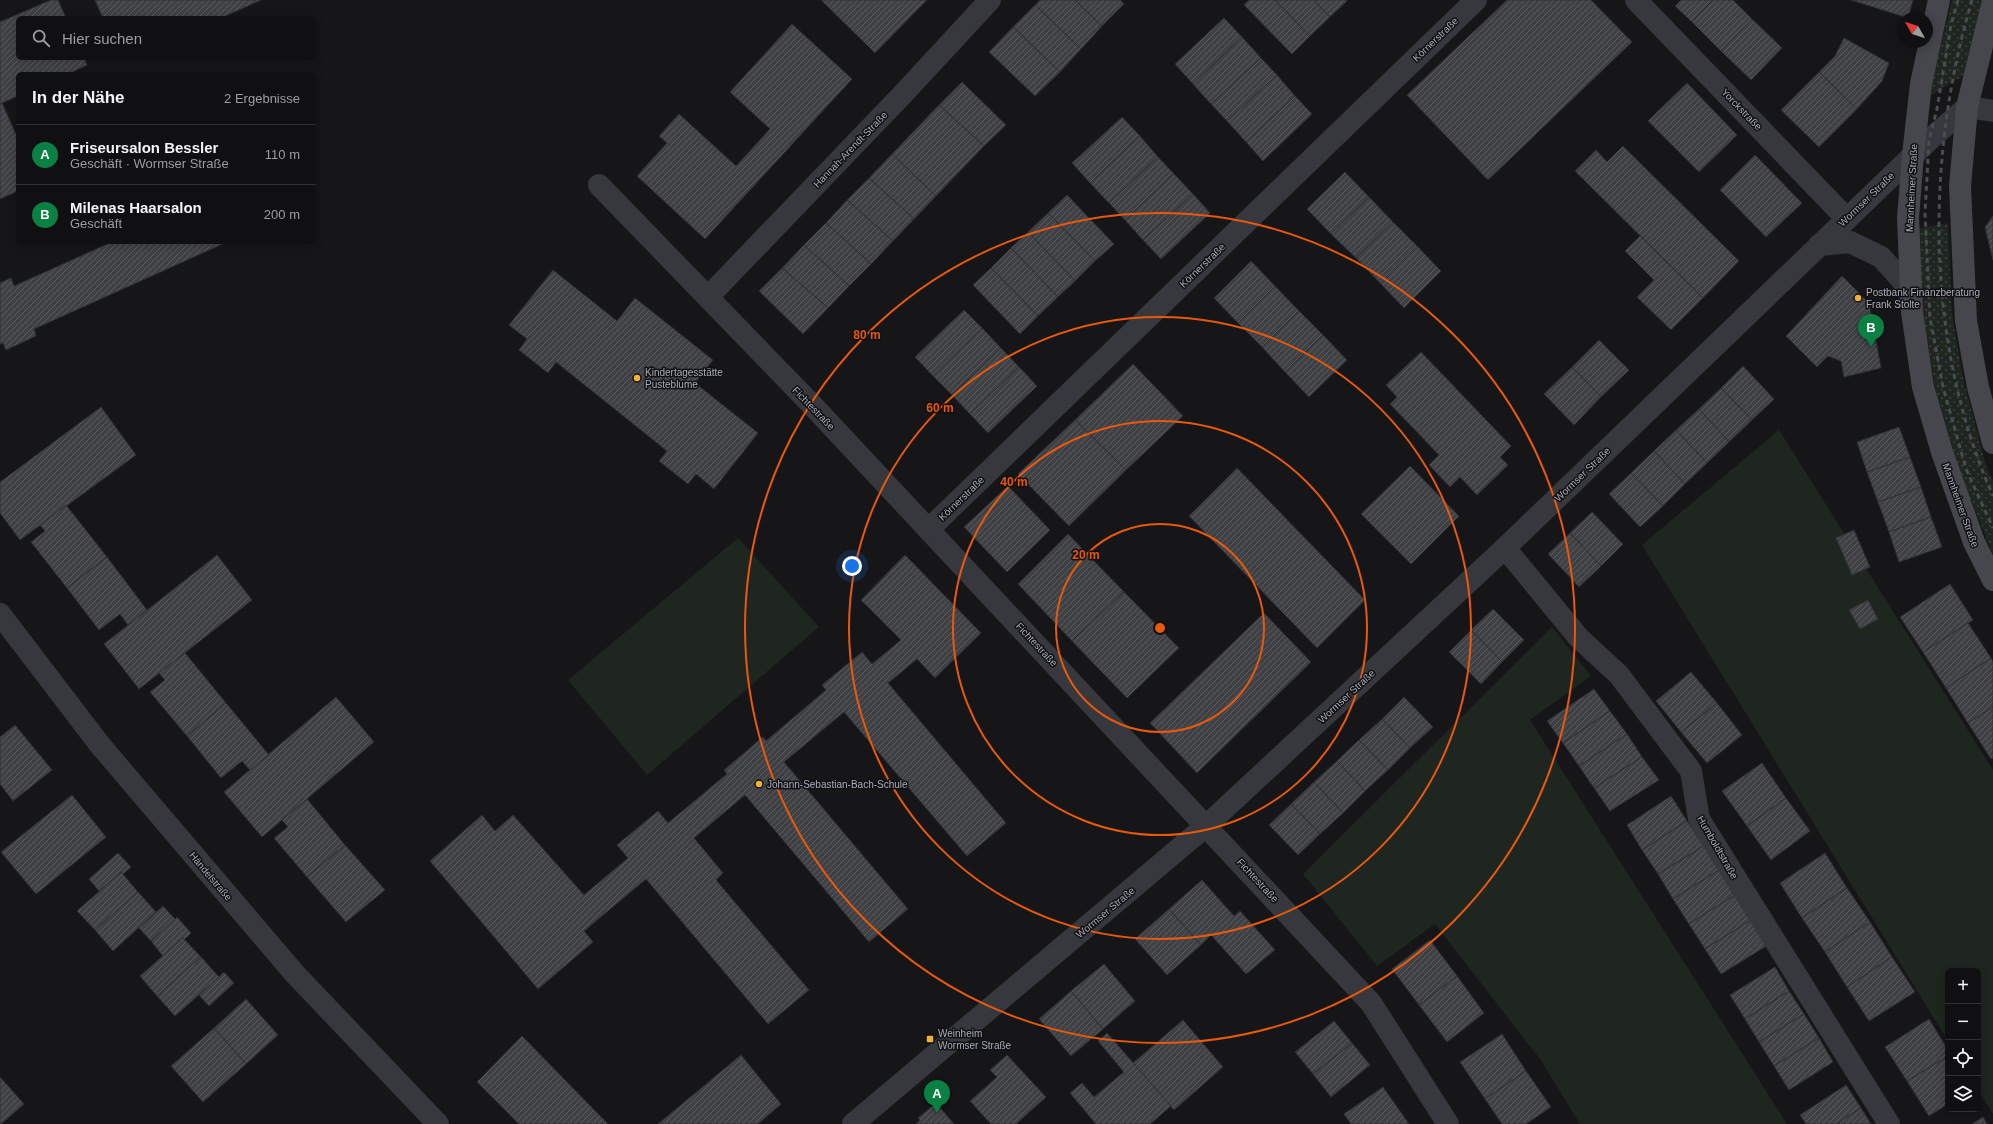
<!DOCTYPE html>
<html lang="de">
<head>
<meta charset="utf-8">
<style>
  body { margin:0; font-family:Arial,sans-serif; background:#1e1e20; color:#f1f3f6 }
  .controls { position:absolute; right:12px; bottom:12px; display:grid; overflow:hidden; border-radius:6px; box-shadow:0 2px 10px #0003 }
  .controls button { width:36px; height:36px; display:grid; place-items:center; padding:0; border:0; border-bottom:1px solid #303032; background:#101012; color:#f1f3f6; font:20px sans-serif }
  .compass { position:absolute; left:1897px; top:12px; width:36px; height:36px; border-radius:50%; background:#101012; box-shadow:0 2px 10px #0003; rotate:309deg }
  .you { position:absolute; left:852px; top:566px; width:14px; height:14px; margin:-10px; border:3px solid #fff; border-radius:50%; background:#1a73e8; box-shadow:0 0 0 6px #1a73e833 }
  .badge { display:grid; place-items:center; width:26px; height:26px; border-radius:50%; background:#0b8043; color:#fff; font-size:13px; font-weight:700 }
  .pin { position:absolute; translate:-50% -33px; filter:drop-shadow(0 1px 2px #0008) }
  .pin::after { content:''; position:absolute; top:21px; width:14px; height:12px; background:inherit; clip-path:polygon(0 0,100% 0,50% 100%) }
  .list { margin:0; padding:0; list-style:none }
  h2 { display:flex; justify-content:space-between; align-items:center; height:52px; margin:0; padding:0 16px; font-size:17px }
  h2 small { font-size:13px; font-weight:400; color:#9c9d9f }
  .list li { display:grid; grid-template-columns:26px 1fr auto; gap:12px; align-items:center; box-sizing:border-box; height:60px; padding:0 16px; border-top:1px solid #303032 }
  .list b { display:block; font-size:15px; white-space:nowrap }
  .list p { margin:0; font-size:13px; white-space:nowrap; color:#9c9d9f }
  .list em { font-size:13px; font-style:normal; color:#9c9d9f }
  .icon { flex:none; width:22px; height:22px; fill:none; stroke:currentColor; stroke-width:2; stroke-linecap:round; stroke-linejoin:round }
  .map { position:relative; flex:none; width:1993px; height:1124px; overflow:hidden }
  .search { position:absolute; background:#101012; box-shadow:0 2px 10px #0003; left:16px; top:16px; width:300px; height:44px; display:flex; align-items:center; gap:10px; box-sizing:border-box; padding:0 14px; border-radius:6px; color:#9c9d9f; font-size:15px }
  .panel { position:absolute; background:#101012; box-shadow:0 2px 10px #0003; left:16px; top:72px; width:300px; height:172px; border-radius:6px }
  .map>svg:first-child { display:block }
</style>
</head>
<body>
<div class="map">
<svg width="1993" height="1124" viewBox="0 0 1993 1124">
  <defs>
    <pattern id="grass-dots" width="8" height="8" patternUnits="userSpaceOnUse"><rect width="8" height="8" fill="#1e261f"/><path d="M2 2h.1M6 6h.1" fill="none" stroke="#3c433d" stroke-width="1.8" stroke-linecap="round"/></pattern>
    <pattern id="building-hatch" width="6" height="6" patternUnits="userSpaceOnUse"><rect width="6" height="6" fill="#404145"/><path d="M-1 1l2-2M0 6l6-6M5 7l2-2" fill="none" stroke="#595a5e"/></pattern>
  </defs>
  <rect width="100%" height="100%" fill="#161618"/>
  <g fill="url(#grass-dots)">
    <path d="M1952,0H1982L1963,76L1928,97Z"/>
    <path d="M1948,223L1952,315L1963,378L1986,466L1993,481V555L1960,472L1936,392L1924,321L1917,229Z"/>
  </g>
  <g fill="#1e261f">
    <path d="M1779,430L1993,770V1114L1978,1090V971H1948V1041L1642,545Z"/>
    <path d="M738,538L819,627L647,775L568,680Z"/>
    <path d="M1552,627L1591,676L1530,720L1787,1124H1580L1540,1059L1435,924L1377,966L1303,874Z"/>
  </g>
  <g fill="url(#building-hatch)" stroke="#303034">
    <path d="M51,0H58L66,18H18V58H84L87,65L68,74H18V96L2,103L18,139V191L0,199V22Z"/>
    <path d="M95,0H261L221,18H103Z"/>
    <path d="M821,0H927L875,53Z"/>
    <path d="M1040,0H1075L1102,26L1081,49L1035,5Z"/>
    <path d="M1075,0H1120L1124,4L1102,26Z"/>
    <path d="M1249,0H1275L1310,36L1292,54L1244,5Z"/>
    <path d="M1275,0H1314L1330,17L1310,36Z"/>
    <path d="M1314,0H1346L1347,1L1330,17Z"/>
    <path d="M1507,0H1591L1632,42L1488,180L1407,95Z"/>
    <path d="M1681,0H1713L1692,22L1675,6Z"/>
    <path d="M1713,0H1733L1752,19L1721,51L1692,22Z"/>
    <path d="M1851,0H1913L1908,18Z"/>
    <path d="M1035,5L1081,49L1060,72L1013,27Z"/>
    <path d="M1224,18L1242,37L1193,84L1175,64Z"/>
    <path d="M1752,19L1782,48L1751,80L1721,51Z"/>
    <path d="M792,24L852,79L705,239L637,176L667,143L659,136L679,114L736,166L770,129L730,92Z"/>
    <path d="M1013,27L1060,72L1035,96L989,52Z"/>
    <path d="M1242,37L1261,58L1211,104L1193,84Z"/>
    <path d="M1844,38L1889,63L1882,81L1857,109L1819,72L1835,56Z"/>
    <path d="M1261,58L1277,75L1227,121L1211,104Z"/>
    <path d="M1819,72L1857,109L1819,147L1781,110Z"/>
    <path d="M1277,75L1295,96L1246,142L1227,121Z"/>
    <path d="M962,82L1006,125L984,146L939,105Z"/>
    <path d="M1687,83L1737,135L1699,172L1648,121Z"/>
    <path d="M1295,96L1312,114L1263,161L1246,142Z"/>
    <path d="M939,105L984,146L936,196L892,154Z"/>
    <path d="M1122,117L1140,136L1090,183L1072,163Z"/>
    <path d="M1140,136L1158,157L1109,203L1090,183Z"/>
    <path d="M1623,146L1739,261L1703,298L1575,171L1596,150L1607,162Z"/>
    <path d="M892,154L936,196L914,219L869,178Z"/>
    <path d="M1755,155L1802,203L1766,237L1720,190Z"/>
    <path d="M1158,157L1174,174L1125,220L1109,203Z"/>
    <path d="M1345,172L1369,197L1331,234L1307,209Z"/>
    <path d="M1174,174L1193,194L1143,240L1125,220Z"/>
    <path d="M869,178L914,219L893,241L847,200Z"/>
    <path d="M1193,194L1210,213L1161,259L1143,240Z"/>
    <path d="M1067,195L1114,244L1095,261L1048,213Z"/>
    <path d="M1369,197L1393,222L1356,258L1331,234Z"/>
    <path d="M847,200L893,241L871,264L826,223Z"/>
    <path d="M1048,213L1095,261L1075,281L1028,232Z"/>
    <path d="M1993,216V260L1985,227Z"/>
    <path d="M1393,222L1417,246L1380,283L1356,258Z"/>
    <path d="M826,223L871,264L849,286L804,245Z"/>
    <path d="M1028,232L1075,281L1058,297L1011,248Z"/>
    <path d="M1640,236L1703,298L1671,330L1637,297L1654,280L1625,251Z"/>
    <path d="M112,242H227L34,329L36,336L6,350L3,343L0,344V283L11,278L14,286Z"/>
    <path d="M804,245L849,286L828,308L782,268Z"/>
    <path d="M1417,246L1441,271L1404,308L1380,283Z"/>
    <path d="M1011,248L1058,297L1038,316L991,268Z"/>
    <path d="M1251,261L1275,286L1238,323L1214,298Z"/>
    <path d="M782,268L828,308L803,334L759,291Z"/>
    <path d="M991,268L1038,316L1020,334L973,285Z"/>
    <path d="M553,270L617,321L635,298L713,360L695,383L758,433L714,489L696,474L688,484L659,461L667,451L556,362L548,373L519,350L527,339L509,325Z"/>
    <path d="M1842,276L1869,303L1881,368L1844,377L1841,361L1828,356L1817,367L1786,336Z"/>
    <path d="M1275,286L1299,311L1262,347L1238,323Z"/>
    <path d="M964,310L982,328L933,376L915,357Z"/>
    <path d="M1299,311L1323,335L1285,372L1262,347Z"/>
    <path d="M982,328L1001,348L952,395L933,376Z"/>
    <path d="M1323,335L1347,360L1309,397L1285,372Z"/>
    <path d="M1599,340L1629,370L1601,397L1572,367Z"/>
    <path d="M1001,348L1019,367L970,414L952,395Z"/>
    <path d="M1421,352L1511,446L1500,457L1508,465L1477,495L1460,477L1450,487L1429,465L1439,455L1390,404L1397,397L1386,385Z"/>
    <path d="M1133,364L1183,416L1126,470L1075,420Z"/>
    <path d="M1743,366L1774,399L1752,420L1721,388Z"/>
    <path d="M1019,367L1037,386L988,433L970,414Z"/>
    <path d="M1572,367L1601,397L1574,425L1544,394Z"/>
    <path d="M1721,388L1752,420L1729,442L1699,409Z"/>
    <path d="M101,407L136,455L20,540L0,513V482Z"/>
    <path d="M1699,409L1729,442L1707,463L1676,430Z"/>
    <path d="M1075,420L1126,470L1069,526L1018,474Z"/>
    <path d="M1899,427L1910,457L1867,472L1857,442Z"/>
    <path d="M1676,430L1707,463L1685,484L1654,451Z"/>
    <path d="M1654,451L1685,484L1663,506L1631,473Z"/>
    <path d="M1910,457L1921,487L1878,502L1867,472Z"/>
    <path d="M1410,466L1459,516L1411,564L1361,514Z"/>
    <path d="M1237,468L1365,600L1317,648L1189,516Z"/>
    <path d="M1631,473L1663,506L1640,527L1609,494Z"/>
    <path d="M1008,486L1050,530L1007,572L964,527Z"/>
    <path d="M1921,487L1931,517L1889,532L1878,502Z"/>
    <path d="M66,505L107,557L67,588L31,542L45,531L40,525Z"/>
    <path d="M1592,512L1623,544L1601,566L1570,533Z"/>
    <path d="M1931,517L1942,547L1899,562L1889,532Z"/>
    <path d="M1854,530L1870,567L1852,575L1836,538Z"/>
    <path d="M1570,533L1601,566L1579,587L1548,554Z"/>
    <path d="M1068,534L1124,592L1072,641L1018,584Z"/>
    <path d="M217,555L252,600L139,689L104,644Z"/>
    <path d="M905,555L981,633L935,678L917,659L888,683L1006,823L967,856L844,712L784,762L908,909L869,942L745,795L694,838L723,873L716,880L809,990L768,1024L646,879L584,931L593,942L538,989L430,861L482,815L495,831L513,815L584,895L628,858L617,845L658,811L668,823L727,774L724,770L763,737L766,741L826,690L822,685L862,652L872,664L901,640L861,600Z"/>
    <path d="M107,557L147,610L128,625L120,614L99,630L67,588Z"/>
    <path d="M1950,584L1973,620L1923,652L1900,617Z"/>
    <path d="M1124,592L1179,648L1127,698L1072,641Z"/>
    <path d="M1868,600L1878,619L1860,629L1849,610Z"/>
    <path d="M1493,609L1524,640L1502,662L1471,630Z"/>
    <path d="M1264,613L1311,662L1197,773L1150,723Z"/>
    <path d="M1968,623L1991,658L1946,688L1923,652Z"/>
    <path d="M1471,630L1502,662L1481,684L1449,652Z"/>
    <path d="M185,653L226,703L187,736L150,692L165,680L159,673Z"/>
    <path d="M1991,658L1993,662V707L1968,723L1946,688Z"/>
    <path d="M1691,672L1717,703L1681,732L1656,701Z"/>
    <path d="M1594,689L1610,711L1563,743L1547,721Z"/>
    <path d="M336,697L374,742L262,837L224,792Z"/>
    <path d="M1404,697L1433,727L1410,748L1382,719Z"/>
    <path d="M226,703L269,755L250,770L242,761L221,778L187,736Z"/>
    <path d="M1717,703L1742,735L1707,763L1681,732Z"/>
    <path d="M1993,707V758L1991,759L1968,723Z"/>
    <path d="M1610,711L1627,734L1579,766L1563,743Z"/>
    <path d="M1382,719L1410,748L1388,770L1359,740Z"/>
    <path d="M15,725L52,770L13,801L0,784V737Z"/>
    <path d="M1627,734L1642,757L1594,788L1579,766Z"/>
    <path d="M1359,740L1388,770L1365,791L1337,761Z"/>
    <path d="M1642,757L1659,780L1610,811L1594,788Z"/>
    <path d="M1337,761L1365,791L1343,813L1314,782Z"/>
    <path d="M1762,763L1786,798L1747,826L1722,791Z"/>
    <path d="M1314,782L1343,813L1320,834L1291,804Z"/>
    <path d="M72,795L106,837L36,894L1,852Z"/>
    <path d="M1671,796L1687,821L1642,850L1627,825Z"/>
    <path d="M1786,798L1810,831L1771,860L1747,826Z"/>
    <path d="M307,799L345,845L307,877L274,838L288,827L282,820Z"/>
    <path d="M1291,804L1320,834L1298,855L1269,825Z"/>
    <path d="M1687,821L1704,846L1658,874L1642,850Z"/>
    <path d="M345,845L385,890L346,922L307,877Z"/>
    <path d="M1704,846L1719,870L1673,899L1658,874Z"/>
    <path d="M118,853L131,867L123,874L121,872L99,891L89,879Z"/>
    <path d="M1825,853L1847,888L1802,918L1780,883Z"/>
    <path d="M1719,870L1735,895L1689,924L1673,899Z"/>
    <path d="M121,872L138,892L95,930L77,911Z"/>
    <path d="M1202,880L1234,916L1240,911L1275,950L1246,974L1211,935L1201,945L1169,909Z"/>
    <path d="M1847,888L1870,922L1825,952L1802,918Z"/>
    <path d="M138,892L156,912L113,951L95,930Z"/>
    <path d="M1735,895L1751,920L1705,949L1689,924Z"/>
    <path d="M163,906L175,919L151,941L139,928Z"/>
    <path d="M1169,909L1201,945L1167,975L1135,939Z"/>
    <path d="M177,917L191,933L185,939L183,938L163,956L151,941Z"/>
    <path d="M1751,920L1768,945L1721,974L1705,949Z"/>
    <path d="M1870,922L1892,957L1847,987L1825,952Z"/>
    <path d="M183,938L201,957L157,996L140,976Z"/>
    <path d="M1430,940L1457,976L1419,1005L1392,969Z"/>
    <path d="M201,957L219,977L175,1016L157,996Z"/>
    <path d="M1892,957L1915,992L1869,1021L1847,987Z"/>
    <path d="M1104,964L1135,1001L1103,1029L1071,991Z"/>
    <path d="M1775,967L1789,991L1745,1019L1730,995Z"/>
    <path d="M224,972L234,983L209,1006L199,995Z"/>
    <path d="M1457,976L1484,1013L1447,1042L1419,1005Z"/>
    <path d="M1071,991L1103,1029L1071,1056L1039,1019Z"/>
    <path d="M1789,991L1804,1014L1759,1042L1745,1019Z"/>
    <path d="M246,999L278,1035L246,1064L214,1028Z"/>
    <path d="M1804,1014L1819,1038L1774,1066L1759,1042Z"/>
    <path d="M1929,1019L1948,1050V1056L1907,1081L1885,1047Z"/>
    <path d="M1183,1020L1223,1067L1174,1110L1133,1063Z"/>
    <path d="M1334,1021L1352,1043L1313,1074L1295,1052Z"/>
    <path d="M214,1028L246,1064L203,1102L171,1066Z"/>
    <path d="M1107,1033L1171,1106L1150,1124H1096L1070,1093L1082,1083L1094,1097L1124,1072L1098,1041Z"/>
    <path d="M1502,1034L1526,1071L1485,1099L1460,1062Z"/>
    <path d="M522,1036L608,1124H519L477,1082Z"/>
    <path d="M1819,1038L1833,1062L1789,1090L1774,1066Z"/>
    <path d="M1352,1043L1370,1065L1331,1097L1313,1074Z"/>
    <path d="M741,1055L781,1104L758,1124H658Z"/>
    <path d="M1007,1055L1046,1097L1016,1124H991L970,1101L997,1077L990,1070Z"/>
    <path d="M1948,1056V1104L1929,1116L1907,1081Z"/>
    <path d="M1526,1071L1551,1107L1526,1124H1502L1485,1099Z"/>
    <path d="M0,1077L24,1104L1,1124H0Z"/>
    <path d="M1846,1085L1861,1108L1836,1124H1806L1800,1115Z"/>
    <path d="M1383,1087L1409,1124H1351L1344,1114Z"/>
    <path d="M936,1103L954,1124H916L920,1120L918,1118Z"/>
    <path d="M1861,1108L1871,1124H1836Z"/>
    <path d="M1983,1117L1987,1124H1972Z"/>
  </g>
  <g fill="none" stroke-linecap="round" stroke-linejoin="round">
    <g stroke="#37383d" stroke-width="22">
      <path d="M1636,0L1847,219"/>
      <path d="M599,185L813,406L1356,987L1371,1003L1448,1124"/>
      <path d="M1819,245L1850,242L1881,257L1902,280L1911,298"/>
      <path d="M708,297L902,95L990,0"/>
      <path d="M929,529L1476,0"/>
      <path d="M1505,548L1579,638L1619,675L1691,771L1699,819L1889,1124"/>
      <path d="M0,614L100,745L295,974L438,1124"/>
      <path d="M853,1124L1207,825L1505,548L1929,140L1967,107L1993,111"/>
    </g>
    <g stroke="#45474d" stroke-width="22">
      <path d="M1939,0L1921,84L1913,155L1908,218L1912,312L1923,387L1942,452L1974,542L1993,580"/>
      <path d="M1993,1L1967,107L1960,186L1966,321L1978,387L1993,443"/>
    </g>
    <g stroke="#4a4c52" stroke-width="3" stroke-dasharray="5 4" stroke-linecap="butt">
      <path d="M1958,0L1951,25L1937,109L1929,140L1925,213L1930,318L1943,387L1966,469L1993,528"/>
      <path d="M1972,0C1925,158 1925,344 1993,496"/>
    </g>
  </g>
  <g fill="none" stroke="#e8590c" stroke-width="2">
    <circle cx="1160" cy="628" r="104"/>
    <circle cx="1160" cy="628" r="207"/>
    <circle cx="1160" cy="628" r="311"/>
    <circle cx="1160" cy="628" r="415"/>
  </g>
  <g fill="#f2b134" stroke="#111113" stroke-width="1.5">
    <circle cx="1858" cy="298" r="4"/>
    <circle cx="637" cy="378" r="4"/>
    <circle cx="759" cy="784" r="4"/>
    <rect x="926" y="1035" width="8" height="8" rx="2"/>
  </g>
  <g text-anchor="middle" stroke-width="3" stroke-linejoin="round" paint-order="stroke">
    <g font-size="10" fill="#a8adb8" stroke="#111113">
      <text transform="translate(1435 39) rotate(-44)" y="4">Körnerstraße</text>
      <text transform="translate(1742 109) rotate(46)" y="4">Yorckstraße</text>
      <text transform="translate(850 149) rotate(-46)" y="4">Hannah-Arendt-Straße</text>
      <text transform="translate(1911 188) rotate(-87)" y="4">Mannheimer Straße</text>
      <text transform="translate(1866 199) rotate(-44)" y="4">Wormser Straße</text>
      <text transform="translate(1202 265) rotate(-44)" y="4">Körnerstraße</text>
      <text transform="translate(814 408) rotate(46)" y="4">Fichtestraße</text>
      <text transform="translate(1582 474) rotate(-44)" y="4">Wormser Straße</text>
      <text transform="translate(961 498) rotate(-44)" y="4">Körnerstraße</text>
      <text transform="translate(1961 505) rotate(70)" y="4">Mannheimer Straße</text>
      <text transform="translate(1037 644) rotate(47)" y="4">Fichtestraße</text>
      <text transform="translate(1346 696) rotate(-43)" y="4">Wormser Straße</text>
      <text transform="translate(1718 847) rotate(60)" y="4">Humboldtstraße</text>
      <text transform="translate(211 876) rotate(50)" y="4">Händelstraße</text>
      <text transform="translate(1258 880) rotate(47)" y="4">Fichtestraße</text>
      <text transform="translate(1105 912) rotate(-40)" y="4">Wormser Straße</text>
    </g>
    <g font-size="10" fill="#a8adb8" stroke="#111113" text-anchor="start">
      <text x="1866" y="296">Postbank Finanzberatung<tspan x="1866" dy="12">Frank Stolte</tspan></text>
      <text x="645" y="376">Kindertagesstätte<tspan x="645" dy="12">Pusteblume</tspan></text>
      <text x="767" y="788">Johann-Sebastian-Bach-Schule</text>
      <text x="938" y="1037">Weinheim<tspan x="938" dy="12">Wormser Straße</tspan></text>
    </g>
  </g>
  <circle cx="1160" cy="628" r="6" fill="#e8590c" stroke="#111113" stroke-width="2"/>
  <g font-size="12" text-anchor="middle" font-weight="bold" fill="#e8590c" stroke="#111113" stroke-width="3" stroke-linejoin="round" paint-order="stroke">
    <text x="867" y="339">80 m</text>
    <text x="940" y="412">60 m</text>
    <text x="1014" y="486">40 m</text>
    <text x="1086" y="559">20 m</text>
  </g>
</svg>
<div class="controls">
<button>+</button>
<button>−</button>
<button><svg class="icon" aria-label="locate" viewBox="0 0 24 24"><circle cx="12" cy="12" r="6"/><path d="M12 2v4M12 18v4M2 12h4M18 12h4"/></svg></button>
<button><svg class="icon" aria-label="layers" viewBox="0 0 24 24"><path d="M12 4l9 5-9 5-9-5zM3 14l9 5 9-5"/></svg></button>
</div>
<svg class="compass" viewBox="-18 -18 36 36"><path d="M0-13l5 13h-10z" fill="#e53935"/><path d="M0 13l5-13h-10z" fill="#9c9d9f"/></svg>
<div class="you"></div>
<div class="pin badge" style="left:937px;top:1113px">A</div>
<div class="pin badge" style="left:1871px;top:347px">B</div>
<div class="search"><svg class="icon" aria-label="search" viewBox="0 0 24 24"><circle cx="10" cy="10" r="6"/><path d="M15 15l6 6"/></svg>Hier suchen</div>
<section class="panel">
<h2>In der Nähe<small>2 Ergebnisse</small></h2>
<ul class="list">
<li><span class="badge">A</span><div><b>Friseursalon Bessler</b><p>Geschäft · Wormser Straße</p></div><em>110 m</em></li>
<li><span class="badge">B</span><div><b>Milenas Haarsalon</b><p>Geschäft</p></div><em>200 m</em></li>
</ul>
</section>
</div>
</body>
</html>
